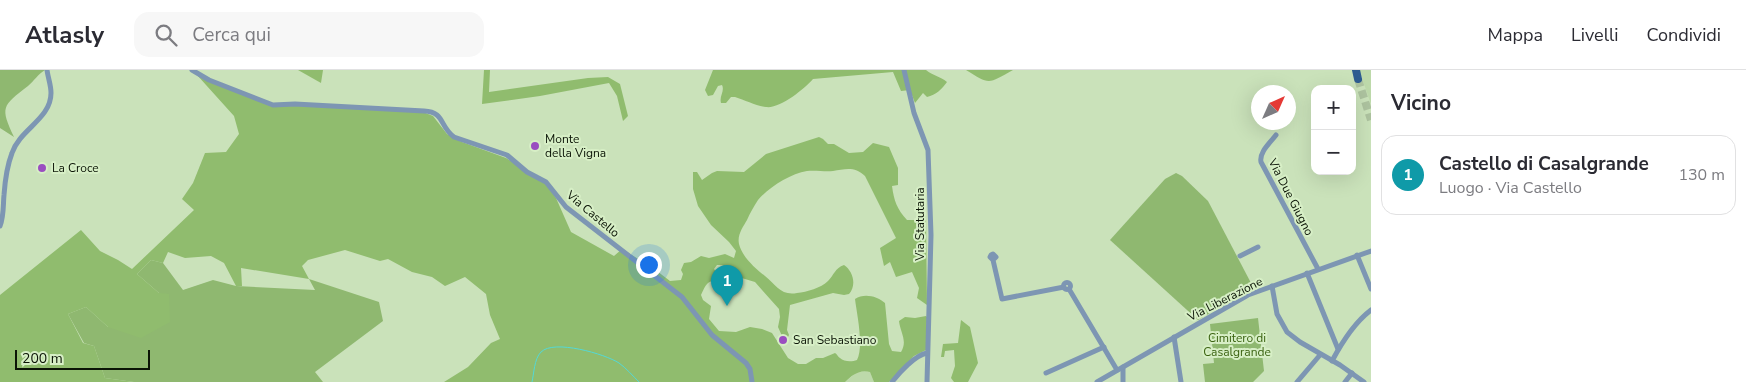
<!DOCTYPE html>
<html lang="it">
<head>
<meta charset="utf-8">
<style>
  body { margin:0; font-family:"Nunito Sans",sans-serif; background:#f7f7f7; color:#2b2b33 }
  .controls { position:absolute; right:15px; top:15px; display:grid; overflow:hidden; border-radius:10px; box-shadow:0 5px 20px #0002 }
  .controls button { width:45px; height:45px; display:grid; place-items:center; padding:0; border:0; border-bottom:1px solid #e1e1e2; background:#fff; color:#2b2b33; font:25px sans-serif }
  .compass { position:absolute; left:1251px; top:15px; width:45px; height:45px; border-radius:50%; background:#fff; box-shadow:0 5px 20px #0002; rotate:45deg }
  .scale { position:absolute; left:15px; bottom:12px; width:135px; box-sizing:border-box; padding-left:5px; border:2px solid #0b1406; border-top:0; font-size:14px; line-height:18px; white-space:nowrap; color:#0b1406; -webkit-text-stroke:4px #d7efc6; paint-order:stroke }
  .you { position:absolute; left:648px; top:194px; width:18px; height:18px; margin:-12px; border:4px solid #fff; border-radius:50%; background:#1a73e8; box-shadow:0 0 0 8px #1a73e833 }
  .badge { display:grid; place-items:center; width:32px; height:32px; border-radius:50%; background:#9a4ec0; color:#fff; font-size:16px; font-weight:700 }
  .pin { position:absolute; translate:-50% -41px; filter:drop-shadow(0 1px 2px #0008) }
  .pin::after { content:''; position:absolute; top:26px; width:18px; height:15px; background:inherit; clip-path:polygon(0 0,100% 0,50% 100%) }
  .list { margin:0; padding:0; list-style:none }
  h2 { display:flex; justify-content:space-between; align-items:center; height:65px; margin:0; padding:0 20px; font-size:21px }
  h2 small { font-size:16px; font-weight:400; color:#7c7c81 }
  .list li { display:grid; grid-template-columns:32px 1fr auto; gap:15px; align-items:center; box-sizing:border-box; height:80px; margin:0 10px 10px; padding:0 10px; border:1px solid #e1e1e2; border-radius:15px }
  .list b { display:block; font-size:19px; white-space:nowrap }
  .list p { margin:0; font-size:16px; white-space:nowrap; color:#7c7c81 }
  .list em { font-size:16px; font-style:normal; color:#7c7c81 }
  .icon { flex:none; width:28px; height:28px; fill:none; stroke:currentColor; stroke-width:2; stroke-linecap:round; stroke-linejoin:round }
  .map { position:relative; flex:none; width:1371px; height:312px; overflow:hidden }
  header { display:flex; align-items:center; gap:30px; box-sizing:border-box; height:70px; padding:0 25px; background:#fff; border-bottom:1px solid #e1e1e2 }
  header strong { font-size:24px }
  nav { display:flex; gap:28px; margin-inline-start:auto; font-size:18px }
  .search { width:350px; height:45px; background:#f7f7f7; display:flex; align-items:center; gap:12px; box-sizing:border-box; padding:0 18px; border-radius:15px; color:#7c7c81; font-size:19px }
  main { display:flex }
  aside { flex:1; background:#fff }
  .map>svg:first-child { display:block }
</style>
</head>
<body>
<header>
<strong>Atlasly</strong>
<div class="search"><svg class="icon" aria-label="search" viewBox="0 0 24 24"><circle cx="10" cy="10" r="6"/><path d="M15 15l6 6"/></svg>Cerca qui</div>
<nav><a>Mappa</a><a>Livelli</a><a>Condividi</a></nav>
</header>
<main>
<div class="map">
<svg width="1371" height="312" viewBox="0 0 1371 312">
  <rect width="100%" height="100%" fill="#cae2ba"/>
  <g fill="#bdd9aa">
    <path d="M1359,0H1371V34Z"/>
    <path d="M865,301L870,302L874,312H845L856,303Z"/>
  </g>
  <g fill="#8fb870">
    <path d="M0,0H45C38,4 34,11 28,16C2,36 0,37 14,67L0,58Z"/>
    <path d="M1176,103L1182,106L1208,131L1251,213L1248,221L1198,250L1110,170L1165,109Z"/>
    <path d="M151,190L163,193L183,220L213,210L236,216L315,220L309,209L379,232L383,251L315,302L323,312H134L105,308L94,276L84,273L68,244L86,237L108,257L159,223L137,204Z"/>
    <path d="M1258,248L1264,301L1253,312H1205L1203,294L1214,293L1210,254Z"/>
  </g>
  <g fill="#90bc6e">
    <path d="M298,0H323L321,13Z"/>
    <path d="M484,0H490L489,22L588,8L608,7L620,14L628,46L623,51L617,26L609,13L540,26L482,34Z"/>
    <path d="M713,0H926C933,6 940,6 947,12C942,19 936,25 927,27L923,23L915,33L910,20L901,21L893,2L813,9C804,19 780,39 766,37C756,36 745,30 735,27H731L726,33H721C719,26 725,21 722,15L718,16L713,25L708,26L705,20Z"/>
    <path d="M966,0H1013C988,14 990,15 966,0Z"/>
    <path d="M197,5L267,34L423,42L433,46L447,64L462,72L506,88L545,112L556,128L571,162L614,186L622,179L653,198L670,211L681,210L683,204L681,200L684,193L691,192L701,186L709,188L725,184L734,188L736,181L729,172L711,155L698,136L693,119V102H697L702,110L712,103L717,101L744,102L766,84L819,67L823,69L828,74H834L849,83L863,82L873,73L889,77L898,98V115L892,116C894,131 897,139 907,150H922V145H926L927,235L917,228L919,218L912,202L896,207L890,192L884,196L880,178L896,168L865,106C855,96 845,99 833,101C825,102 816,100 807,101C790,104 769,117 758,130C754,136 750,143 747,150C743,157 737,165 739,174C742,187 756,199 765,206C776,215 781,226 797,223C807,222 821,218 828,211C834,205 835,198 844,195C853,201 857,215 849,224L844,225L833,223L790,235L787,260L789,265L788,267L782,266L778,257L780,247L779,239L755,212L735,206C729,200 727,194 717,195L714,199L723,210L722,220L721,219L716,211C707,209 704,219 701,225L703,230L711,236L709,249L719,261L736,262L750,257L762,259L772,263L788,288L798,294H806L816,288H823L835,283C837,284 838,287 840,288C844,292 852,292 857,290C864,276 857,245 855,229C864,223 877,226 885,233L889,274L892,281L901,282C908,271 900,262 899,251L905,247L915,248L926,246L927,247L926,280L914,286L889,312H874L870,302C860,299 852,305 845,312H444L468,297L491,273L500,269L490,245L486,224L465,207L445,216L432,207L412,202L388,189L380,191L345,180L308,190L302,196L309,209L241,198L242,216H236L224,193L211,186L185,188L168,182L163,193L151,190L137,204L159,223L169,224L170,252L141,268L108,257L86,237L68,244L83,273L94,276L105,308L134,312H0V225L81,160L100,181L118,190L132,199L194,140L182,129L193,113L205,83L226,82L239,64L234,46Z"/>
    <path d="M961,250L970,257L978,293L968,312H954L951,308L955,296L954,280L945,281L944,287H941L943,274L958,273Z"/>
  </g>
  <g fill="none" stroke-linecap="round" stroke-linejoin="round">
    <path stroke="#54d9d6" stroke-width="1" d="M532,312C534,304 534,289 541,282C554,269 605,284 619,293C626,298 633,306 639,312"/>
    <path stroke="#adc39f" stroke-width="8" stroke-dasharray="8 4" stroke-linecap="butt" d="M1358,9L1371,50"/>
    <g stroke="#7d96b3" stroke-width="5">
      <path d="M192,0L209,10L273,35L295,34L424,41C445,42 439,56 454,67L507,85L527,102L546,112L566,137L682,227L712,265L746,293L750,299L752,312"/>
      <path d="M904,0L914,43L928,80L931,165L927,312"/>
      <path d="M1276,65C1270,73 1259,82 1261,92L1318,199"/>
      <path d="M0,156C4,146 3,135 4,125C5,111 7,96 12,83C20,59 51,49 51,23C51,15 48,8 47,0"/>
      <path d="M1357,185L1371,219"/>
      <path d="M1240,186L1258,177"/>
      <path d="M993,190L996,187L993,184L991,185L990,187L993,190L1002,229L1064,217"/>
      <path d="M1307,203L1338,279"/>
      <circle cx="1067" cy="216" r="3.5"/>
      <path d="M1272,216L1277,244L1287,262L1300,272L1340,295L1364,312"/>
      <path d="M1069,219L1117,300"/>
      <path d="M1174,267L1181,312"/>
      <path d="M1332,291C1341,274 1355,252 1371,240"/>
      <path d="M1123,297V312"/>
      <path d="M1046,303L1104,277"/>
      <path d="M892,312C899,303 915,285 927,283"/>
      <path d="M1097,312L1248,225L1371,181"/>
      <path d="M1297,312L1320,285"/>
      <path d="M1345,312L1352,303"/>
    </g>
    <path stroke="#2e5c90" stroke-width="8" d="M1356,0L1358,9"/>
  </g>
  <g fill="#9a4ec0" stroke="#d7efc6" stroke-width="2">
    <circle cx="535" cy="76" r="5"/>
    <circle cx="42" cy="98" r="5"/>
    <circle cx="783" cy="270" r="5"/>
  </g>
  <g text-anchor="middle" stroke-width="4" stroke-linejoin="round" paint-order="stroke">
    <g font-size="12" fill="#0b1406" stroke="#d7efc6" text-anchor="start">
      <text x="545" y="73">Monte<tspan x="545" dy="14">della Vigna</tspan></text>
      <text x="52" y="102">La Croce</text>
      <text x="793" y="274">San Sebastiano</text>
    </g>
    <g font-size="12" fill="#0b1406" stroke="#d7efc6">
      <text transform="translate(1291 127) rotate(63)" y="4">Via Due Giugno</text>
      <text transform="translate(593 144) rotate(40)" y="4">Via Castello</text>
      <text transform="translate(920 154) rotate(-90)" y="4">Via Statutaria</text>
      <text transform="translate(1225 229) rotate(-27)" y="4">Via Liberazione</text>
    </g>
    <g font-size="12" fill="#3b6312" stroke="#d7efc6">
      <text x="1237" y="272">Cimitero di<tspan x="1237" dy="14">Casalgrande</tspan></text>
    </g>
  </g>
</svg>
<div class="controls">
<button>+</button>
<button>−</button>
</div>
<svg class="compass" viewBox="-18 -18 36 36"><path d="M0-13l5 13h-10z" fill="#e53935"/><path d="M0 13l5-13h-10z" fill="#7c7c81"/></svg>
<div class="scale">200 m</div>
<div class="you"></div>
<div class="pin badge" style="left:727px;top:236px;background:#0f9aa8">1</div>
</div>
<aside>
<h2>Vicino<small></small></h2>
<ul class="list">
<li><span class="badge" style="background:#0f9aa8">1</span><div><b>Castello di Casalgrande</b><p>Luogo · Via Castello</p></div><em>130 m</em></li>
</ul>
</aside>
</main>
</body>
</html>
